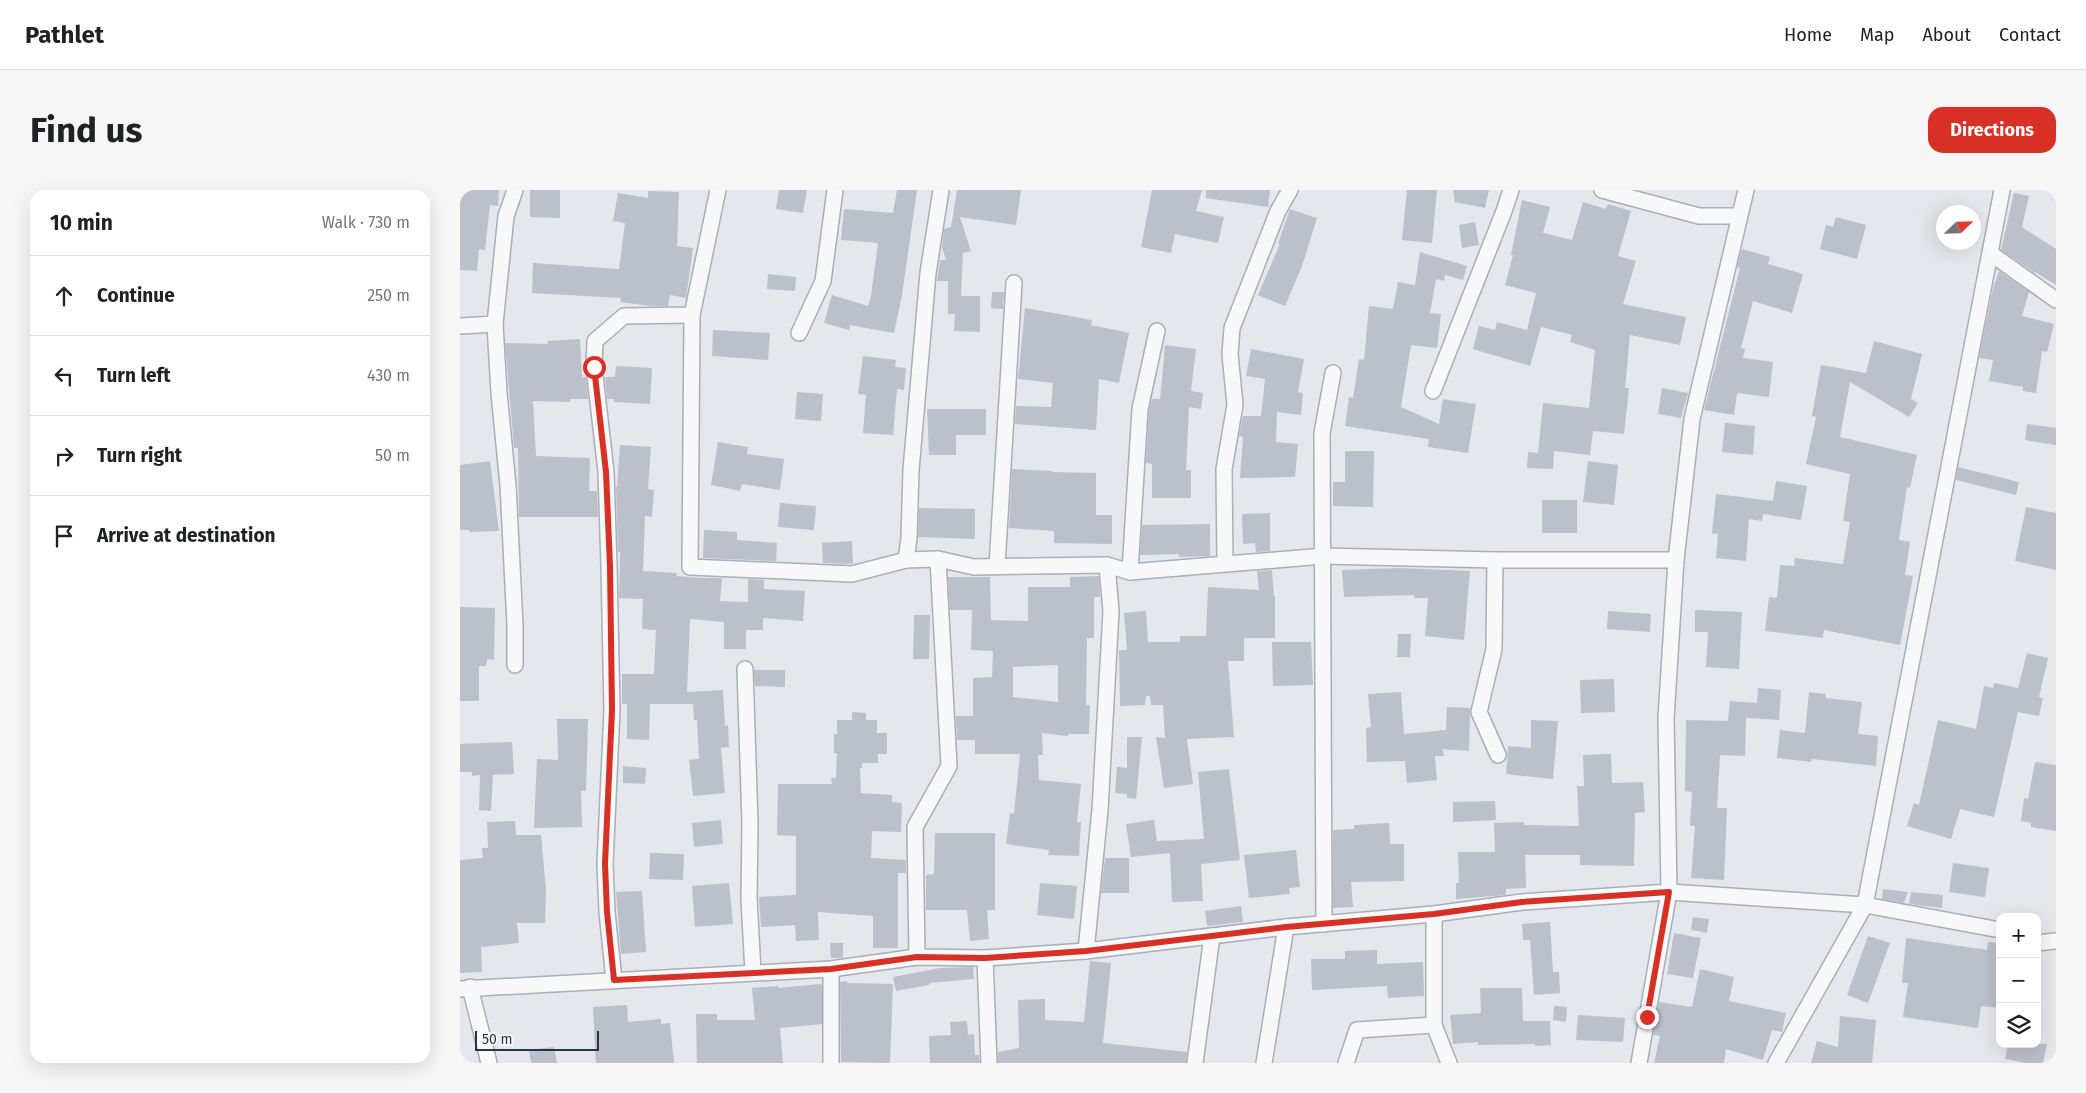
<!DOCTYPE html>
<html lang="en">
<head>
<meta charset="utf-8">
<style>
  body { margin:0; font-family:"Fira Sans",sans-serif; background:#f6f6f6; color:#202124 }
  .controls { position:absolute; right:15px; bottom:15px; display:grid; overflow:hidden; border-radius:10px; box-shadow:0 5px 20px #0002 }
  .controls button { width:45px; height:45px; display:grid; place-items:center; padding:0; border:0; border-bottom:1px solid #e0e0e0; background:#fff; color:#202124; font:25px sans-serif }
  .compass { position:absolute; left:1476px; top:15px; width:45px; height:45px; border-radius:50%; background:#fff; box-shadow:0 5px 20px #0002; rotate:67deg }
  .scale { position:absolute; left:15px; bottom:12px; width:124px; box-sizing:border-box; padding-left:5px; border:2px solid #2b3445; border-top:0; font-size:14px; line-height:18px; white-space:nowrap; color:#2b3445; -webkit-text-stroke:4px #f4f6f9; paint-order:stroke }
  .stop { position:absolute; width:15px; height:15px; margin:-11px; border:4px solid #d93025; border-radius:50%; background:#fff }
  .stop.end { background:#d93025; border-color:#fff; box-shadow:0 1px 5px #0008 }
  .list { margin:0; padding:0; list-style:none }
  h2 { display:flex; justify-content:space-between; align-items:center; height:65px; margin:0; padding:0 20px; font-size:21px }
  h2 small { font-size:16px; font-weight:400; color:#757577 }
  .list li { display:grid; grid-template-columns:32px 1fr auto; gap:15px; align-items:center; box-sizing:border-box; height:80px; padding:0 20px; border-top:1px solid #e0e0e0 }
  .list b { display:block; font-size:19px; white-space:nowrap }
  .list em { font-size:16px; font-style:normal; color:#757577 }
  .icon { flex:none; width:28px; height:28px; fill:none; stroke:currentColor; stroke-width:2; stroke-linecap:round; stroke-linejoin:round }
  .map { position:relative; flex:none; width:1596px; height:873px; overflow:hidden; border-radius:15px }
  header { display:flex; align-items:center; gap:30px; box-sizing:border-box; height:70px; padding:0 25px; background:#fff; border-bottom:1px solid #e0e0e0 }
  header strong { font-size:24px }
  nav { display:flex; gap:28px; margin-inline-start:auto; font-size:18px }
  .intro { display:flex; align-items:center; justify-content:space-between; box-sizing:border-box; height:120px; padding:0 30px }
  h1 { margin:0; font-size:35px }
  .button { padding:12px 22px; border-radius:15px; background:#d93025; color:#fff; font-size:18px; font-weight:700 }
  main { display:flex; gap:30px; padding:0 30px }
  aside { flex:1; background:#fff; border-radius:15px; box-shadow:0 5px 20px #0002 }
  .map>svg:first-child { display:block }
</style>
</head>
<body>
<header>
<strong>Pathlet</strong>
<nav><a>Home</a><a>Map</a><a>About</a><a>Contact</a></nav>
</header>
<div class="intro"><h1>Find us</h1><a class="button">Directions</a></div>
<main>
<aside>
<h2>10 min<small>Walk · 730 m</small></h2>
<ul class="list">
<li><svg class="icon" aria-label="ahead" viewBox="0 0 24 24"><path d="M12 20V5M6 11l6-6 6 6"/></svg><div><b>Continue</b></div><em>250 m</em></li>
<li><svg class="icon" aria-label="left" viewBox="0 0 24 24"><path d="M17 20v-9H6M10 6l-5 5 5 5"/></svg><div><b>Turn left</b></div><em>430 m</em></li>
<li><svg class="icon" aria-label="right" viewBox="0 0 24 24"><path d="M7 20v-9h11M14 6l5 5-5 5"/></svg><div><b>Turn right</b></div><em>50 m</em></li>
<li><svg class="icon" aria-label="arrive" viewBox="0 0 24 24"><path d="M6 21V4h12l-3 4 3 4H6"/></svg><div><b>Arrive at destination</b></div></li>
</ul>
</aside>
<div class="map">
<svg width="1596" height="873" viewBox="0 0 1596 873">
  <rect width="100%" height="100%" fill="#e4e7ec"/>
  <g fill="#bbc0ca" fill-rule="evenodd">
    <path d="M0,0H39L38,16L30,15L25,60L19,59L17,81L0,80Z"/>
    <path d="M70,0H100V28L70,27Z"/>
    <path d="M319,0H347L343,23L316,19Z"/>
    <path d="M437,0H457L442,105L434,143L390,135L389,140L364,133L372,105L408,116L411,106L418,53L381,50L384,19L433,23Z"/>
    <path d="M497,0H561L556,35L500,27L511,61L503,63L501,106H520V142L494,141L495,124H488V91H477L480,70H486L482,57L484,39L491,37Z"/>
    <path d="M692,0H742L736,21L764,27L758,53L715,44L711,63L681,57Z"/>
    <path d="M746,0H810L808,17L746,8Z"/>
    <path d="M947,0H977L972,53L942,50Z"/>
    <path d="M993,0H1029L1025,18L995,12Z"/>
    <path d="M188,1L219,2L217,56L233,58L226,108L210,105L208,116H191L160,112L161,108L72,103L73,73L159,79L165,33L153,31L158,3L188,8Z"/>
    <path d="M1554,3L1569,6L1562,37L1596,59V95L1575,82V83L1541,60Z"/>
    <path d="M1062,10L1090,17L1083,43L1112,50L1123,12L1146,19L1148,14L1171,21L1158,66L1176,71L1163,114L1226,127L1220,155L1170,145L1165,198H1169L1164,244L1133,241L1130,265L1094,261L1093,279L1067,278L1068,262L1078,263L1083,213L1129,218L1135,160L1110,152L1112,145L1081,137L1070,176L1013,159L1019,136L1035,140L1037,132L1067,140L1076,103L1045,95L1053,65H1051Z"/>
    <path d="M830,19L857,28L842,76L825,116L798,105L820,54H818Z"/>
    <path d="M1376,27L1406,35L1397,69L1360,59L1366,35L1373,37Z"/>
    <path d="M1015,32L1019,55L1002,58L999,35Z"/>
    <path d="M1282,59L1310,67L1308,74L1343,84L1332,123L1293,111L1281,158L1285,159L1283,168L1313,172L1309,207L1277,203L1274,225L1244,220L1280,78L1277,77Z"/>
    <path d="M960,62L1007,76L1003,90L985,85L984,91L976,89L970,123L981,124L977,158L951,155L941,217L979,234L983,209L1016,214L1008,263L968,257L969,249L885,236L889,207L893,208L899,169L904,170L909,116L933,119L938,92L955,95Z"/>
    <path d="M1539,81L1569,102L1562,126L1594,134L1587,162L1582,161L1576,203L1563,201V197L1529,191L1533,170L1519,168L1533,98Z"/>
    <path d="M308,84L336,87L335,101L307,99Z"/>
    <path d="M532,102H544L543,119L531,118Z"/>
    <path d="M565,118L632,130L631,135L669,143L659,193L639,189L636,240L555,234L556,216L591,217L593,193L558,189Z"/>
    <path d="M253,140L310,143L308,170L252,166Z"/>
    <path d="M120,149L122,187H126L128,209H110V212L73,211L76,266L130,268L129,301H137L138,327H59L58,258H54L45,153L88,154L87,151Z"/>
    <path d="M1414,151L1462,164L1451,209L1458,213L1449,227L1390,192L1380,247L1457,265L1450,298L1447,297L1439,350L1450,352L1445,385L1453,386L1440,455L1364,440L1363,448L1305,441L1309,407L1317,408L1320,375L1334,376L1335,368L1383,374L1390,332L1383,331L1390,284L1346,274L1356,227L1352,226L1361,175L1406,183Z"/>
    <path d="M705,155L736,159L731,201L743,203L741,219L729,217L726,280H731V308H692V274L686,273L689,220L692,209H700Z"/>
    <path d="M791,159L844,169L838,202L843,203L841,225L817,222L816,252L838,254L835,287L780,288L783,247L779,246L783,226H801L805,189L786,186Z"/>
    <path d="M403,166L436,170L435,177L446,178L444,200L437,199L433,245L403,243L406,205L398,204Z"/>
    <path d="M156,176L192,178L190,214L154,212V209H147L145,187H155Z"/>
    <path d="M1202,198L1228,203L1221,228L1198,224Z"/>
    <path d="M337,202L363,204L361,231L335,229Z"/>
    <path d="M467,219H526V245H496V265H469Z"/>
    <path d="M1265,233L1295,236L1293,265L1262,262Z"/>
    <path d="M1567,234L1596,238V255L1565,250Z"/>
    <path d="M258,252L288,257L287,264L324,269L320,300L282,294L280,301L251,295Z"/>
    <path d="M160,255L191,257L188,299L194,300L192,327L185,326L183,381L217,383L216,386L242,388H262L260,411L288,412V389L304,390V399L345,401L343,431L303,428V440H286V459H264V432L230,429L227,502L263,500L265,536L268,535L269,557L261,558L265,603L233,606L229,570L239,569L237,530H234L233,514H190L189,550L167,549V514H162V484H194L196,440L182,439L183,409L159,408L160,362H158L156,297H157Z"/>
    <path d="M885,261H914L913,317L873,316V292H885Z"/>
    <path d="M30,271L39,341L10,342L9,340H0V275Z"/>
    <path d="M1128,271L1158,275L1154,315L1123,312Z"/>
    <path d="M1498,277L1559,292L1556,305L1496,290Z"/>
    <path d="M552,279L592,281V282L636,283V325H652V354L594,353V341L549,338Z"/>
    <path d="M1316,291L1347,296L1341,330L1303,324L1302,331L1289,329L1286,371L1256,368L1258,344L1252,343L1256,304L1313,311Z"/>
    <rect x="1082" y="310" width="35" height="33"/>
    <path d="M320,313L356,316L354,340L318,337Z"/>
    <path d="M1566,317L1596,323V380L1555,371Z"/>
    <path d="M459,318L515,319V349L458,347Z"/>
    <path d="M810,323V361L796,362L795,353L783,354L782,324Z"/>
    <path d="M750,334V366L719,367V364L680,365L682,335Z"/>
    <path d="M244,340L277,342V350L317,353L316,371L243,368Z"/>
    <path d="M392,351L393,374L363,373L362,353Z"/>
    <path d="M939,378L1010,381L1004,450L965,446L968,408H954V405L884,407L882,380Z"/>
    <path d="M812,380L814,406H815V448H784V471H768L774,547L727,549L733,594L704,598L696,547L705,548L703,515H691L690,506H686L685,515L660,516L659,460H667L664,423L686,421L688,452H720V446H746L748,397L799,400L797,381Z"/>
    <path d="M639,386L640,407H634V448H627L626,515H630L629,544H608V546L582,543L583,565H578L579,590L621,594L617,632H621L619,666L588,665L589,660L546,654L550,623L554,624L560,564H515V550H497L496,526H513V488L532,487L533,461L511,460L512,420H490L488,387H530L531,430L568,431V397H610V387ZM598,475V512L553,507V477Z"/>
    <path d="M0,417L35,418L34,470L27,469L26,476H19V511H0Z"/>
    <path d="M1235,420L1282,422L1279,479L1246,477L1248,442H1235Z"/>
    <path d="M1148,421L1191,424L1190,442L1147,439Z"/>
    <path d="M454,425H470L469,469H453Z"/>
    <path d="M938,444H951L950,467H937Z"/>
    <path d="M812,452H851L853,495L813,496Z"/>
    <path d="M1567,463L1588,468L1579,507L1583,508L1579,526L1558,522L1534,627L1500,619L1491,649L1447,636L1454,613L1459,615L1478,530L1516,539L1524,496L1533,498L1534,493L1558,498Z"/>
    <path d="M294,480H325V497L295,496Z"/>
    <path d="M1154,489L1155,522L1121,523L1120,490Z"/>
    <path d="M1298,498L1321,500L1319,530L1286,528L1285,566L1260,565L1257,618H1267L1264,690L1231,688L1235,636H1230L1232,602L1225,601L1226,530L1268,531L1270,511L1297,513Z"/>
    <path d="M941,502L944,544L986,540L987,517L1010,518L1009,561L983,559L984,566H975L977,590L947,593L945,571L907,572L906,538L911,537L908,504Z"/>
    <path d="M1349,502L1365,504L1366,508L1402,512L1398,544L1418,546L1416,576L1352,569L1351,572L1317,568L1320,540L1345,543Z"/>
    <path d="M392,522L406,523V530H417V543H427V564H418V573H402V578H400L401,603L432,605V612L442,613L441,642L412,641L411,668L446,670V683H438V758H413V726L358,722L359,750L336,751L335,735L301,737L299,707L336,705V646L317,645L318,594H372L371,588H376L377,563H374V544H377V530H392Z"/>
    <path d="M97,529H128L126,601H121L122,637L74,638L77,569L98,570Z"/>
    <path d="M1071,530L1098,531L1093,589L1046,584L1048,556L1071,558Z"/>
    <path d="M667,547H682L676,609L667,608V604L655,603L657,577L667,578Z"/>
    <path d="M52,552L54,584L33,585L31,621L19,620L20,585L12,586V582H0V554Z"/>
    <path d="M1151,564L1152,593L1183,592L1185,622L1175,623L1174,676L1120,675V665H1065L1066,698L1046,699V705L996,709V693H999L998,662H1035L1034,633L1064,632V635L1119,636L1117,596H1124L1123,565Z"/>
    <path d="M1575,572L1596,575V641L1571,637V633L1561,631L1564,608L1568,609Z"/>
    <path d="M163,576L186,578L185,594L163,593Z"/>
    <path d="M769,579L780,670L741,674L743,711L712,712L710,663L671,667L666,634L694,630L697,651L744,649L738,582Z"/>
    <path d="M1035,611L1036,630L993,632V612Z"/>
    <path d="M261,630L263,654L234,657L232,633Z"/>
    <path d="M55,631L56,645H81L86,700L85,733H57L59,753L21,757L22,782L0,783V670L23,668L22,658H28L27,632Z"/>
    <path d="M929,633L930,654H944V691L891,692L893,717L873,718V640L894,639V635Z"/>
    <path d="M475,643H535V720H527L529,749L510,751L507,720H466V685L474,684Z"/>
    <path d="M836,660L840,697L829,698L830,704L789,708L784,665Z"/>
    <path d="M190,663L224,664L223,690L189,689Z"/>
    <path d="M645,668H669V703H641Z"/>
    <path d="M1493,673L1529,678L1525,707L1489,702Z"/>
    <path d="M269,693L273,734L235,737L232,696Z"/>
    <path d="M580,693L617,696L614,729L577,725Z"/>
    <path d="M1423,699L1448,702L1444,713L1422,709Z"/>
    <path d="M182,701L186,762L161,764L156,702Z"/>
    <path d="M1451,702L1483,705L1482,718L1449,714Z"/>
    <path d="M781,716L783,732L747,736L745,721Z"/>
    <path d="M1233,727L1249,729L1247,743L1231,740Z"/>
    <path d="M1090,732L1093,782H1099L1100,803L1074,805L1070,750H1063L1062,734Z"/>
    <path d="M1214,743L1241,748L1233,788L1207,784Z"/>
    <path d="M1408,746L1430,753L1408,813L1387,805Z"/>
    <path d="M1446,748L1527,760L1528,752L1540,753V818L1521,816L1518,838L1443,827L1448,793H1442Z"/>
    <path d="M370,753H383V768H371Z"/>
    <path d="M917,760V774L963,772L964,806L928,808L927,796L852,800L851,769H885V761Z"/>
    <path d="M630,771L651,773L643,853L727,862L726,873H538V862L559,858L558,810L585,809V830L624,832Z"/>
    <path d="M513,777L514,789L469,793V795L436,801L433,787L480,778Z"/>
    <path d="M1240,779L1274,787L1269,811L1326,823L1322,842L1312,840L1303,870L1266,859L1264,873H1194L1200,846L1193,845L1199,812L1232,817Z"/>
    <path d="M387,791V793L433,794L430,873L381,872L380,792Z"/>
    <path d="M360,794L362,795V834L320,838L323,873H237L236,824H257V830H295L292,798L318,796V798Z"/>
    <path d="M1020,798H1062L1063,831H1090L1091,855L1075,856V854L1018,855V852L993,854L990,825L1021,823Z"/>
    <path d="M167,815L168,832L201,829V834L210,833L214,873H136L133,817Z"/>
    <path d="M1094,816L1107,817L1106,832L1093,830Z"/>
    <path d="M1118,825L1165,828L1163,852L1116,850Z"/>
    <path d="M1380,826L1416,830L1412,873H1351L1357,851L1378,857Z"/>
    <path d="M507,831L508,845L514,844L515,865H519L520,873H470L469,846L491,845L490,832Z"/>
    <path d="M1548,854H1587L1583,873H1566L1545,869Z"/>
    <path d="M94,857L97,873H71L69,860Z"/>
  </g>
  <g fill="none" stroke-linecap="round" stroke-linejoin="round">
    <g stroke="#a9aeb7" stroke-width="18">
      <g id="street">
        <path d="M1142,0L1239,26H1279"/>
        <path d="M1530,63L1596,110"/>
        <path d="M232,125L230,377L392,384L446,370L478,369L514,377L647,375L670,382L864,366L1035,370H1216"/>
        <path d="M0,136L35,134"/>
        <path d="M339,143L363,91L375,0"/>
        <path d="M973,201L1044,21L1051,0"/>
        <path d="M446,370L449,348L451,280L468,83L481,0"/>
        <path d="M1035,370L1034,459L1019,522L1038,565"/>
        <path d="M765,373L764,279L775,215L770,164L772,138L818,21L830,0"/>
        <path d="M537,376L554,93"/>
        <path d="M670,382L680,219L697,141"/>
        <path d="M55,475V435L48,295L39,203L35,134L46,26L55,0"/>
        <path d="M285,479L290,633L289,708L293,783"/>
        <path d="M974,724V835L989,873"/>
        <path d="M864,734L862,243L873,183"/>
        <path d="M1577,753L1596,751"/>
        <path d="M626,761L640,620L651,421L647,375"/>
        <path d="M457,767L455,637L489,576L478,369"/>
        <path d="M525,768L529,873"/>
        <path d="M371,779V873"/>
        <path d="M154,790L147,722L145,674L152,520L149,376L146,282L134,177L135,151L164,126L232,125L258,0"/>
        <path d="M10,797L29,873"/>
        <path d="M0,799L371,779L457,767L525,768L626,761L826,737L974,724L1062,712L1209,702L1405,715L1540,740"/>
        <path d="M735,873L752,746"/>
        <path d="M804,873L826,737"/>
        <path d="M886,873L897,840L974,835"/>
        <path d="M1179,873L1209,702L1206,528L1216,370L1232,229L1286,0"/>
        <path d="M1316,873L1405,715L1542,0"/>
      </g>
    </g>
    <use href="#street" stroke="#f7f8fa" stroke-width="15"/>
  </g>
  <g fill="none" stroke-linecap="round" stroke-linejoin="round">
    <path stroke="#d93025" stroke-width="6" d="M134,177L146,282L150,376L152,520L145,674L147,722L154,790L371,779L457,767L525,768L626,761L826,737L974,724L1062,712L1209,702L1187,827"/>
  </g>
</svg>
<div class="controls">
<button>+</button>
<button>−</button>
<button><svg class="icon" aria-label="layers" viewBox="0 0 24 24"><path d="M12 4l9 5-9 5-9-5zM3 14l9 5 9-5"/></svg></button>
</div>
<svg class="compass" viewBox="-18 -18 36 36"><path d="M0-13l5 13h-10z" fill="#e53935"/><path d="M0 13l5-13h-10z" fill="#757577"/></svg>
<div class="scale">50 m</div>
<div class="stop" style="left:134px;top:177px"></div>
<div class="stop end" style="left:1187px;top:827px"></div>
</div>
</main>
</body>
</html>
